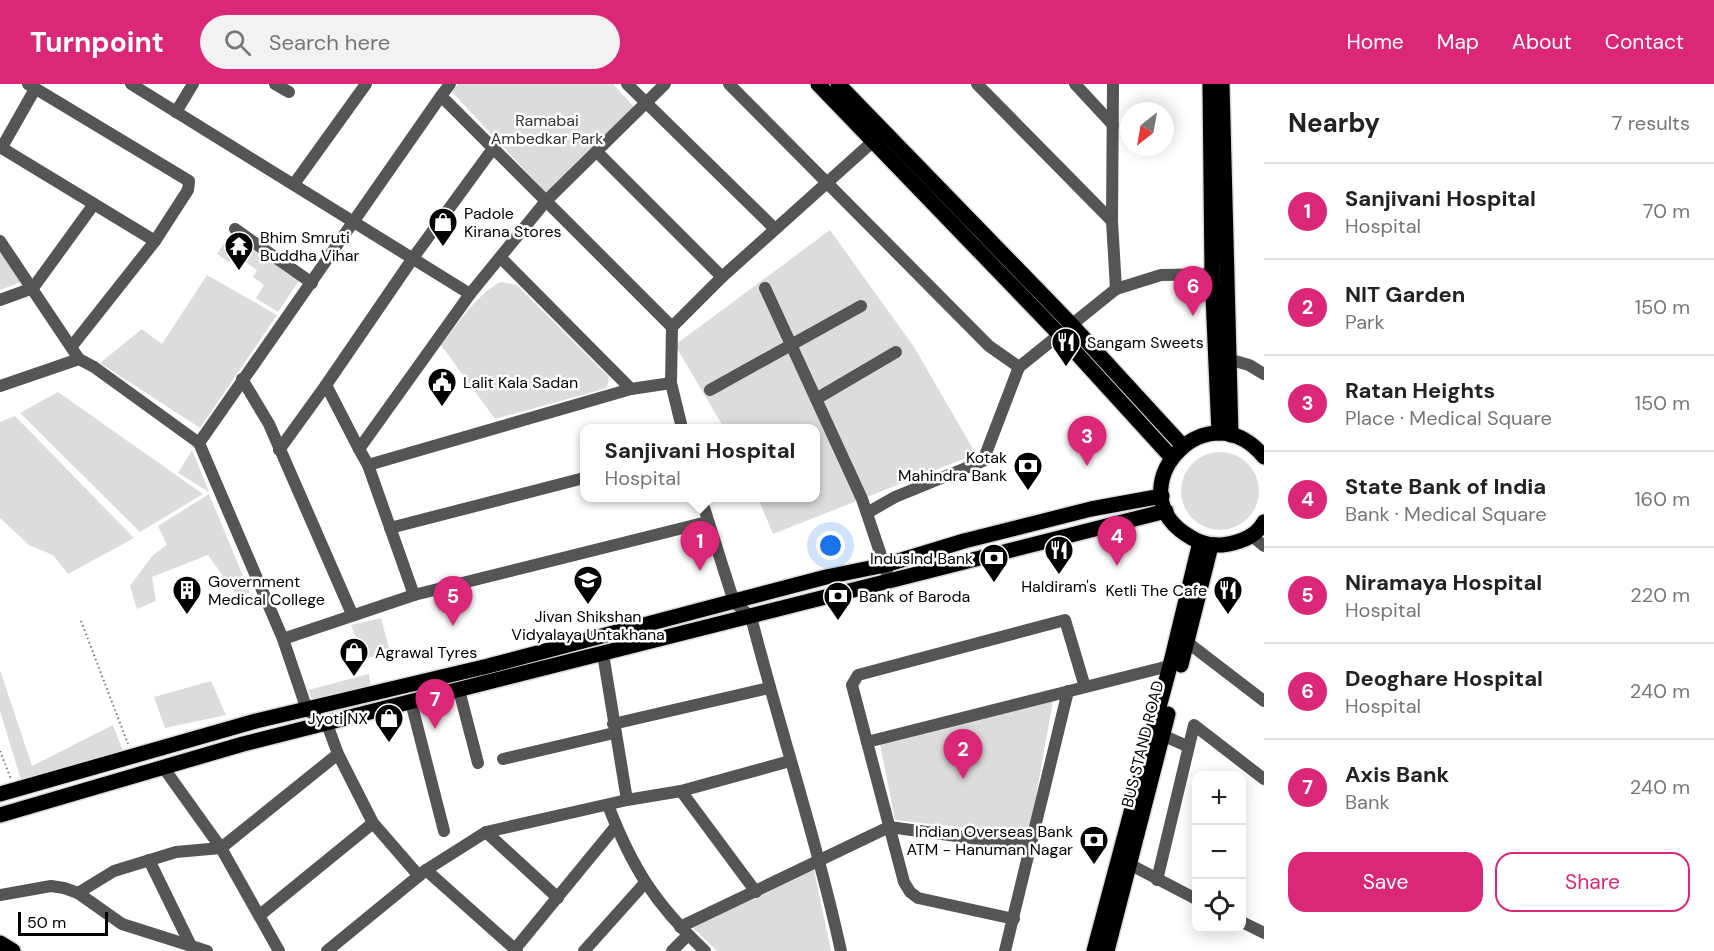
<!DOCTYPE html>
<html lang="en">
<head>
<meta charset="utf-8">
<style>
  body { margin:0; font-family:"DM Sans",sans-serif; background:#f2f2f2; color:#222 }
  .controls { position:absolute; right:18px; bottom:18px; display:grid; overflow:hidden; border-radius:12px; box-shadow:0 3px 15px #0003 }
  .controls button { width:54px; height:54px; display:grid; place-items:center; padding:0; border:0; border-bottom:2px solid #e0e0e0; background:#fff; color:#222; font:30px sans-serif }
  .compass { position:absolute; left:1120px; top:18px; width:54px; height:54px; border-radius:50%; background:#fff; box-shadow:0 3px 15px #0003; rotate:211deg }
  .scale { position:absolute; left:18px; bottom:15px; width:90px; box-sizing:border-box; padding-left:6px; border:3px solid #000; border-top:0; font-size:16px; line-height:21px; white-space:nowrap; color:#000; -webkit-text-stroke:4px #fff; paint-order:stroke }
  .you { position:absolute; left:831px; top:462px; width:21px; height:21px; margin:-15px; border:4px solid #fff; border-radius:50%; background:#1a73e8; box-shadow:0 0 0 9px #1a73e833 }
  .badge { display:grid; place-items:center; width:39px; height:39px; border-radius:50%; background:#db2777; color:#fff; font-size:20px; font-weight:700 }
  .pin { position:absolute; translate:-50% -50px; filter:drop-shadow(0 2px 3px #0008) }
  .pin::after { content:''; position:absolute; top:32px; width:21px; height:18px; background:inherit; clip-path:polygon(0 0,100% 0,50% 100%) }
  .popup { position:absolute; left:580px; top:340px; width:240px; height:78px; box-sizing:border-box; display:grid; place-content:center; border-radius:12px; background:#fff; filter:drop-shadow(0 2px 4px #0005); font-size:20px; white-space:nowrap; color:#767676 }
  .popup b { font-size:22px; color:#222 }
  .popup::after { content:''; position:absolute; left:50%; top:100%; margin-left:-12px; border:12px solid transparent; border-top-color:#fff }
  .list { margin:0; padding:0; list-style:none }
  h2 { display:flex; justify-content:space-between; align-items:center; height:78px; margin:0; padding:0 24px; font-size:26px }
  h2 small { font-size:20px; font-weight:400; color:#767676 }
  .list li { display:grid; grid-template-columns:39px 1fr auto; gap:18px; align-items:center; box-sizing:border-box; height:96px; padding:0 24px; border-top:2px solid #e0e0e0 }
  .list b { display:block; font-size:22px; white-space:nowrap }
  .list p { margin:0; font-size:20px; white-space:nowrap; color:#767676 }
  .list em { font-size:20px; font-style:normal; color:#767676 }
  .actions { display:flex; gap:12px; padding:18px 24px }
  .actions a { flex:1; padding:14px 0; border:2px solid #db2777; border-radius:18px; text-align:center; font-size:21px; color:#db2777 }
  .actions .main { background:#db2777; color:#fff }
  .icon { flex:none; width:33px; height:33px; fill:none; stroke:currentColor; stroke-width:2; stroke-linecap:round; stroke-linejoin:round }
  .map { position:relative; flex:none; width:1264px; height:867px; overflow:hidden }
  header { display:flex; align-items:center; gap:36px; box-sizing:border-box; height:84px; padding:0 30px; background:#db2777; color:#fff }
  header strong { font-size:28px }
  nav { display:flex; gap:33px; margin-inline-start:auto; font-size:21px }
  .search { width:420px; height:54px; background:#f2f2f2; display:flex; align-items:center; gap:15px; box-sizing:border-box; padding:0 21px; border-radius:33px; color:#767676; font-size:22px }
  main { display:flex }
  aside { flex:1; background:#fff }
  .map>svg:first-child { display:block }
</style>
</head>
<body>
<header>
<strong>Turnpoint</strong>
<div class="search"><svg class="icon" aria-label="search" viewBox="0 0 24 24"><circle cx="10" cy="10" r="6"/><path d="M15 15l6 6"/></svg>Search here</div>
<nav><a>Home</a><a>Map</a><a>About</a><a>Contact</a></nav>
</header>
<main>
<div class="map">
<svg width="1264" height="867" viewBox="0 0 1264 867">
  <rect width="100%" height="100%" fill="#fff"/>
  <g fill="#dcdcdc">
    <path d="M458,0H613L634,23L547,110L452,8Z"/>
    <path d="M830,146L914,263L976,370L773,450L758,414H816V344H724L675,261Z"/>
    <path d="M231,149L300,195L278,228L256,214L264,201L253,193L257,186L239,174L229,178L217,170Z"/>
    <path d="M0,165L21,198L0,206Z"/>
    <path d="M207,191L277,231L200,344L100,279L142,245L162,260Z"/>
    <path d="M501,198L517,201L609,293L607,304L495,335L441,261C459,239 475,211 501,198Z"/>
    <path d="M58,308L203,410L140,448L20,329Z"/>
    <path d="M15,332L134,454L68,490L53,471L29,461L0,434V338Z"/>
    <path d="M192,366L209,408L178,389Z"/>
    <circle cx="1220" cy="407" r="39"/>
    <path d="M209,410L250,509H235L208,471L152,493L156,517L137,525L130,502L153,471L167,461L158,442Z"/>
    <path d="M381,534L390,568L364,575L351,541Z"/>
    <path d="M0,586L32,682L113,641L123,667L22,699L0,627Z"/>
    <path d="M369,590L371,602L313,617L308,606Z"/>
    <path d="M211,597L226,631L165,644L154,613Z"/>
    <path d="M1053,617L1029,751L895,736L879,655Z"/>
    <path d="M814,786L831,867H717L692,843Z"/>
  </g>
  <g fill="none" stroke-linecap="round" stroke-linejoin="round">
    <g stroke="#dbdbdb" stroke-width="18">
      <g id="major">
        <path d="M818,0L1058,249L1172,374"/>
        <path d="M838,0L1070,239L1182,361"/>
        <path d="M1210,0L1212,189L1219,349"/>
        <path d="M1222,0L1231,351"/>
        <path d="M1264,373C1208,305 1122,399 1180,446C1193,456 1205,462 1222,461C1238,459 1256,453 1264,438"/>
        <path d="M1181,581L1211,462"/>
        <path d="M0,710L256,637L488,582L826,493L885,481L964,457L1091,425L1162,412"/>
        <path d="M0,731L243,660L1166,427"/>
        <path d="M0,859L13,867"/>
        <path d="M1094,867L1170,582L1200,458"/>
        <path d="M1107,867L1168,630"/>
      </g>
    </g>
    <g stroke="#777" stroke-width="2" stroke-dasharray="1.5 3" stroke-linecap="butt">
      <path d="M81,537L128,660"/>
      <path d="M0,667L11,695"/>
    </g>
    <g stroke="#555" stroke-width="12">
      <path d="M28,0L189,97L188,106L155,157L72,262"/>
      <path d="M131,0L470,210"/>
      <path d="M275,0L289,8"/>
      <path d="M627,0L775,145"/>
      <path d="M729,0L989,262L1019,283L1116,205L1161,191L1218,190"/>
      <path d="M977,0L1112,137"/>
      <path d="M1075,0L1113,41"/>
      <path d="M1113,0L1112,137L1116,205"/>
      <path d="M441,12L450,0"/>
      <path d="M176,28L193,0"/>
      <path d="M0,63L155,157"/>
      <path d="M2,63L35,5"/>
      <path d="M597,68L722,193"/>
      <path d="M294,100L366,0"/>
      <path d="M235,145L312,199"/>
      <path d="M0,157L79,275L94,283L199,359L283,555L307,626L327,640L338,670L373,739L419,792"/>
      <path d="M502,175L631,305L671,299"/>
      <path d="M765,204L862,415L887,489"/>
      <path d="M0,216L33,204L94,120"/>
      <path d="M1221,273L1249,281L1264,290"/>
      <path d="M242,295L269,340L352,530"/>
      <path d="M326,301L413,174L494,63"/>
      <path d="M0,302L79,275"/>
      <path d="M710,306L861,222"/>
      <path d="M816,315L896,268"/>
      <path d="M682,344L671,299L672,243L722,193L879,52"/>
      <path d="M199,359L441,12L672,243"/>
      <path d="M279,366L326,301L359,365"/>
      <path d="M368,381L631,305"/>
      <path d="M701,414L734,518L751,533C780,645 816,754 841,867"/>
      <path d="M867,429L895,413L983,377L1019,283"/>
      <path d="M390,444L584,394"/>
      <path d="M1251,451L1264,462"/>
      <path d="M414,511L368,381L359,365L470,210L546,117L665,0"/>
      <path d="M283,555L414,511L707,438"/>
      <path d="M1187,558L1264,617"/>
      <path d="M603,570L627,716"/>
      <path d="M459,606L478,679"/>
      <path d="M411,618L444,747"/>
      <path d="M613,640L769,604"/>
      <path d="M1162,651L1187,662"/>
      <path d="M867,658L852,601L858,591L1065,536L1085,603"/>
      <path d="M503,675L614,649"/>
      <path d="M163,683L221,764L279,867"/>
      <path d="M681,707L756,808"/>
      <path d="M608,721C632,784 656,821 705,867"/>
      <path d="M486,748L558,814"/>
      <path d="M149,776L191,862"/>
      <path d="M1131,781L1196,815"/>
      <path d="M426,786L517,867"/>
      <path d="M1157,796L1194,641L1264,695"/>
      <path d="M78,809L114,787L176,768L221,764L338,670"/>
      <path d="M0,811L51,802L64,804L78,809L122,840L207,867"/>
      <path d="M260,831L373,739"/>
      <path d="M1014,835L918,814L910,808L904,798L867,658L1177,580"/>
      <path d="M1242,838L1264,849"/>
      <path d="M680,843L889,743L1031,762"/>
      <path d="M515,865L616,742"/>
      <path d="M327,867L426,786L486,748L627,716L681,707L790,677"/>
      <path d="M584,867L644,800"/>
      <path d="M672,867L688,851"/>
      <path d="M1005,867L1068,607"/>
    </g>
    <use href="#major" stroke="#000" stroke-width="15"/>
  </g>
  <defs>
    <g id="shop-pin" transform="scale(1.5)"><path d="M0 17L-7.5 6A9.5 9.5 0 1 1 7.5 6Z" fill="#000" stroke="#fff"/><path d="M-5-2.5h2.3a2.7 3.5 0 0 1 5.4 0H5L5.5 6h-11ZM-1.5-2.5h3a1.5 2.3 0 0 0-3 0Z" fill="#fff"/></g>
    <g id="temple-pin" transform="scale(1.5)"><path d="M0 17L-7.5 6A9.5 9.5 0 1 1 7.5 6Z" fill="#000" stroke="#fff"/><path d="M0-6L5-2H3V0L6.5 2.5H4V6H1.5V3h-3V6H-4V2.5H-6.5L-3 0V-2H-5Z" fill="#fff"/></g>
    <g id="restaurant-pin" transform="scale(1.5)"><path d="M0 17L-7.5 6A9.5 9.5 0 1 1 7.5 6Z" fill="#000" stroke="#fff"/><path d="M-5-6h1v4h1v-4h1v4h1v-4h1v5L-1.5 .5V6h-2V.5L-5-1ZM5-6V6H3V1.5H1.5Q1.5-4 5-6Z" fill="#fff"/></g>
    <g id="civic-pin" transform="scale(1.5)"><path d="M0 17L-7.5 6A9.5 9.5 0 1 1 7.5 6Z" fill="#000" stroke="#fff"/><path d="M-.6-6.5H3V-4.5H.6V-3L4-1V1h2V6H-6V1h2V-1L-.6-3ZM-1.2 2.5V6h2.4V2.5Z" fill="#fff"/></g>
    <g id="bank-pin" transform="scale(1.5)"><path d="M0 17L-7.5 6A9.5 9.5 0 1 1 7.5 6Z" fill="#000" stroke="#fff"/><path d="M-6-4H6V4H-6ZM0-2.3a2.3 2.3 0 1 0 0 4.6a2.3 2.3 0 1 0 0-4.6Z" fill="#fff"/></g>
    <g id="school-pin" transform="scale(1.5)"><path d="M0 17L-7.5 6A9.5 9.5 0 1 1 7.5 6Z" fill="#000" stroke="#fff"/><path d="M0-5L7-2L0 1L-7-2ZM-4 1L0 2.5L4 1V4Q0 6-4 4Z" fill="#fff"/></g>
    <g id="building-pin" transform="scale(1.5)"><path d="M0 17L-7.5 6A9.5 9.5 0 1 1 7.5 6Z" fill="#000" stroke="#fff"/><path d="M-4-6H4V6H1V3H-1V6H-4ZM-2.5-4.3h1.7v1.8h-1.7ZM.8-4.3h1.7v1.8H.8ZM-2.5-1h1.7V.8h-1.7ZM.8-1h1.7V.8H.8Z" fill="#fff"/></g>
  </defs>
  <g fill-rule="evenodd">
    <use href="#shop-pin" x="443" y="138"/>
    <use href="#temple-pin" x="239" y="162"/>
    <use href="#restaurant-pin" x="1066" y="258"/>
    <use href="#civic-pin" x="442" y="298"/>
    <use href="#bank-pin" x="1028" y="382"/>
    <use href="#restaurant-pin" x="1059" y="466"/>
    <use href="#bank-pin" x="994" y="474"/>
    <use href="#school-pin" x="588" y="496"/>
    <use href="#building-pin" x="187" y="506"/>
    <use href="#restaurant-pin" x="1228" y="506"/>
    <use href="#bank-pin" x="838" y="512"/>
    <use href="#shop-pin" x="354" y="568"/>
    <use href="#shop-pin" x="389" y="634"/>
    <use href="#bank-pin" x="1094" y="756"/>
  </g>
  <g text-anchor="middle" stroke-width="5" stroke-linejoin="round" paint-order="stroke">
    <g font-size="16" fill="#333" stroke="#fff">
      <text x="547" y="42">Ramabai<tspan x="547" dy="18">Ambedkar Park</tspan></text>
    </g>
    <g font-size="16" fill="#000" stroke="#fff" text-anchor="start">
      <text x="464" y="135">Padole<tspan x="464" dy="18">Kirana Stores</tspan></text>
      <text x="260" y="159">Bhim Smruti<tspan x="260" dy="18">Buddha Vihar</tspan></text>
      <text x="1087" y="264">Sangam Sweets</text>
      <text x="463" y="304">Lalit Kala Sadan</text>
      <text x="1007" y="379" text-anchor="end">Kotak<tspan x="1007" dy="18">Mahindra Bank</tspan></text>
      <text x="973" y="480" text-anchor="end">IndusInd Bank</text>
      <text x="208" y="503">Government<tspan x="208" dy="18">Medical College</tspan></text>
      <text x="1059" y="508" text-anchor="middle">Haldiram's</text>
      <text x="1207" y="512" text-anchor="end">Ketli The Cafe</text>
      <text x="859" y="518">Bank of Baroda</text>
      <text x="588" y="538" text-anchor="middle">Jivan Shikshan<tspan x="588" dy="18">Vidyalaya Untakhana</tspan></text>
      <text x="375" y="574">Agrawal Tyres</text>
      <text x="368" y="640" text-anchor="end">Jyoti NX</text>
      <text x="1073" y="753" text-anchor="end">Indian Overseas Bank<tspan x="1073" dy="18">ATM - Hanuman Nagar</tspan></text>
    </g>
    <g font-size="16" fill="#000" stroke="#fff">
      <text transform="translate(1142 660) rotate(-76)" y="6">BUS STAND ROAD</text>
    </g>
  </g>
</svg>
<div class="controls">
<button>+</button>
<button>−</button>
<button><svg class="icon" aria-label="locate" viewBox="0 0 24 24"><circle cx="12" cy="12" r="6"/><path d="M12 2v4M12 18v4M2 12h4M18 12h4"/></svg></button>
</div>
<svg class="compass" viewBox="-18 -18 36 36"><path d="M0-13l5 13h-10z" fill="#e53935"/><path d="M0 13l5-13h-10z" fill="#767676"/></svg>
<div class="scale">50 m</div>
<div class="you"></div>
<div class="pin badge" style="left:700px;top:487px">1</div>
<div class="popup"><b>Sanjivani Hospital</b>Hospital</div>
<div class="pin badge" style="left:963px;top:695px">2</div>
<div class="pin badge" style="left:1087px;top:382px">3</div>
<div class="pin badge" style="left:1117px;top:482px">4</div>
<div class="pin badge" style="left:453px;top:542px">5</div>
<div class="pin badge" style="left:1193px;top:232px">6</div>
<div class="pin badge" style="left:435px;top:645px">7</div>
</div>
<aside>
<h2>Nearby<small>7 results</small></h2>
<ul class="list">
<li><span class="badge">1</span><div><b>Sanjivani Hospital</b><p>Hospital</p></div><em>70 m</em></li>
<li><span class="badge">2</span><div><b>NIT Garden</b><p>Park</p></div><em>150 m</em></li>
<li><span class="badge">3</span><div><b>Ratan Heights</b><p>Place · Medical Square</p></div><em>150 m</em></li>
<li><span class="badge">4</span><div><b>State Bank of India</b><p>Bank · Medical Square</p></div><em>160 m</em></li>
<li><span class="badge">5</span><div><b>Niramaya Hospital</b><p>Hospital</p></div><em>220 m</em></li>
<li><span class="badge">6</span><div><b>Deoghare Hospital</b><p>Hospital</p></div><em>240 m</em></li>
<li><span class="badge">7</span><div><b>Axis Bank</b><p>Bank</p></div><em>240 m</em></li>
</ul>
<div class="actions"><a class="main">Save</a><a>Share</a></div>
</aside>
</main>
</body>
</html>
